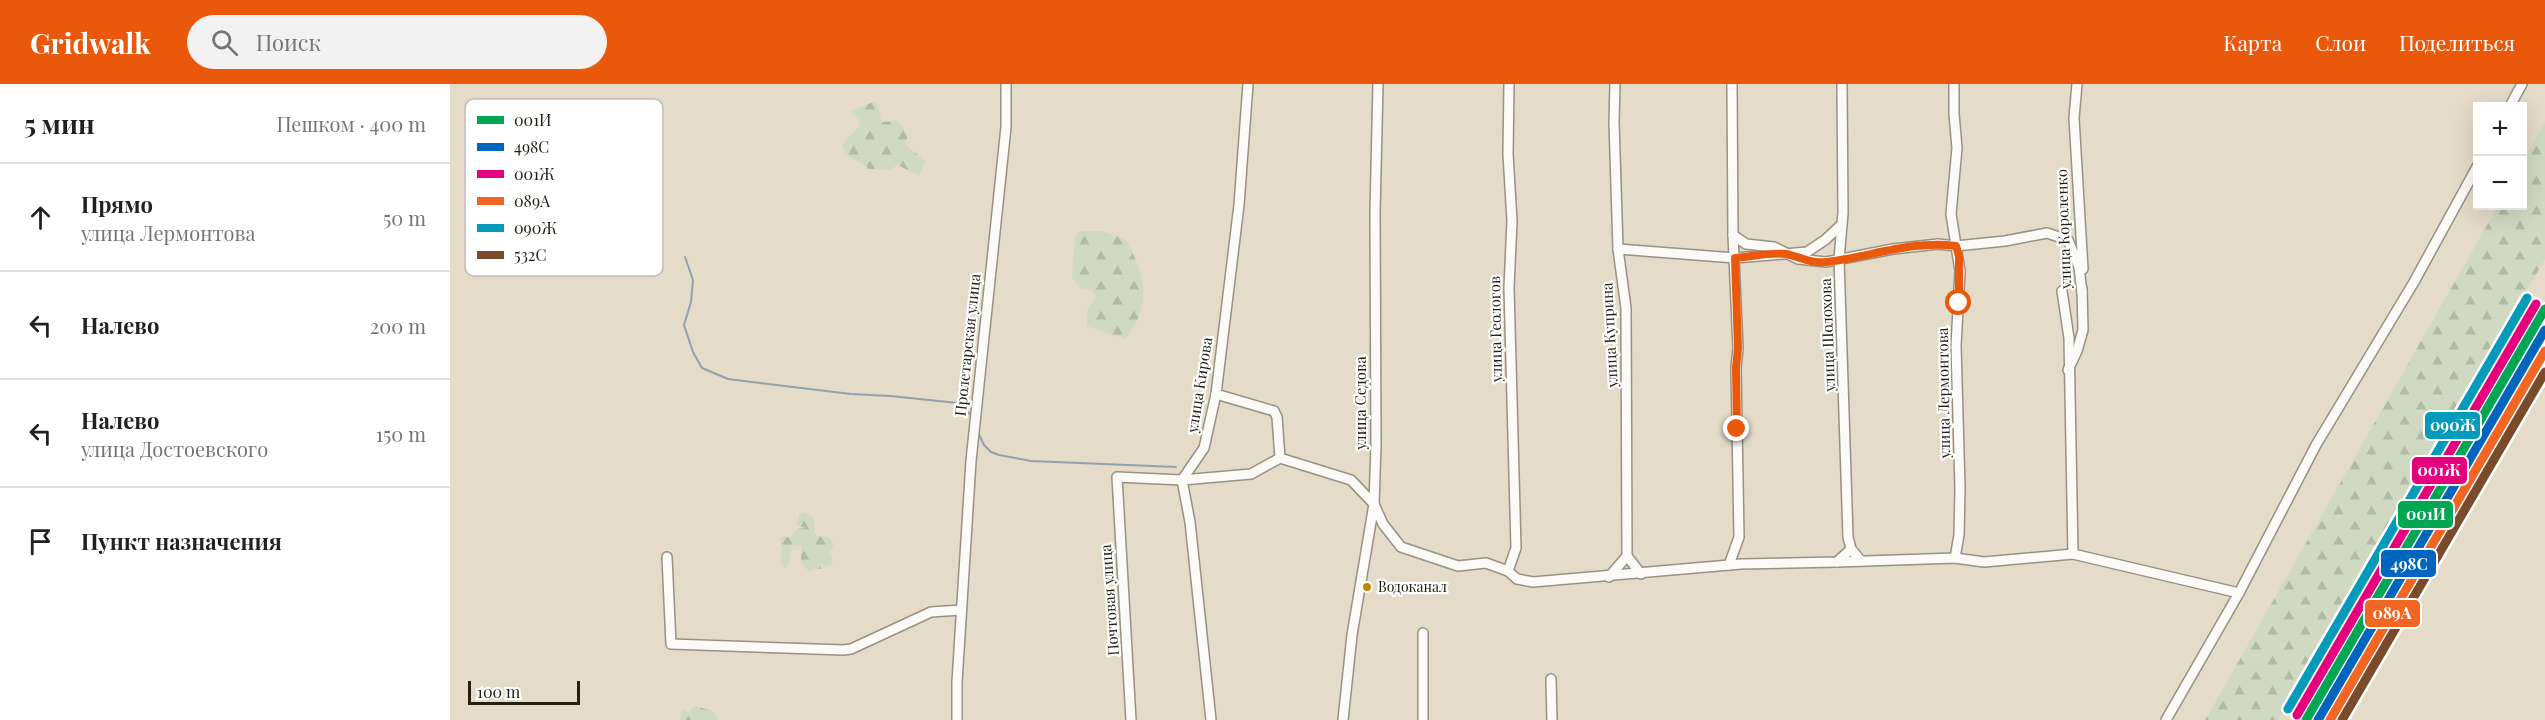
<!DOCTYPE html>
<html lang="ru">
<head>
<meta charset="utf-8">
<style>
  body { margin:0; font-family:"Playfair Display",serif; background:#f2f2f2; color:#202124 }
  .controls { position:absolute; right:18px; top:18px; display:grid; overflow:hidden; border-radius:0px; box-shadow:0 6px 24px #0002 }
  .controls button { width:54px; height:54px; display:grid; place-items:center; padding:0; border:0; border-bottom:2px solid #e0e0e0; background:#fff; color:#202124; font:30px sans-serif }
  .scale { position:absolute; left:18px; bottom:15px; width:112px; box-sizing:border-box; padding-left:6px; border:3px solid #262014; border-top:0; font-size:16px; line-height:21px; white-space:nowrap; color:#262014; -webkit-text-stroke:4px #fff; paint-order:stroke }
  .stop { position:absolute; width:18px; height:18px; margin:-14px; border:4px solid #ea580c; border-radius:50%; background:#fff }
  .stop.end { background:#ea580c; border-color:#fff; box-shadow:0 2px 6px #0008 }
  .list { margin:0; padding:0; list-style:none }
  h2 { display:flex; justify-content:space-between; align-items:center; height:78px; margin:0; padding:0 24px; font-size:26px }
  h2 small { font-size:20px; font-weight:400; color:#757577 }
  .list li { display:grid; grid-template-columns:39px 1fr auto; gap:18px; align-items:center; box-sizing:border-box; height:108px; padding:0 24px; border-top:2px solid #e0e0e0 }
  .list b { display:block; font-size:22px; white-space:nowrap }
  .list p { margin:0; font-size:20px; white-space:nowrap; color:#757577 }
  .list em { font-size:20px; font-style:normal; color:#757577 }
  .icon { flex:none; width:33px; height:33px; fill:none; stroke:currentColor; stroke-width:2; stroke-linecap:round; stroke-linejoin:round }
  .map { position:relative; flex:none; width:2095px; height:636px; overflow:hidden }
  header { display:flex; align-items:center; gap:36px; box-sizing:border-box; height:84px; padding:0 30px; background:#ea580c; color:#fff }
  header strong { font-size:28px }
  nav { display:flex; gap:33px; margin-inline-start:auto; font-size:21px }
  .search { width:420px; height:54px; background:#f2f2f2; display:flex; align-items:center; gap:15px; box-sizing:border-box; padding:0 21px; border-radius:33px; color:#757577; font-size:22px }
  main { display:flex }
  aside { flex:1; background:#fff }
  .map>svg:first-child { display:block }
</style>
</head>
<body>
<header>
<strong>Gridwalk</strong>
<div class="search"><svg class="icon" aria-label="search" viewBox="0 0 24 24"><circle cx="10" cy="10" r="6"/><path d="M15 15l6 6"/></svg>Поиск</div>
<nav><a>Карта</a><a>Слои</a><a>Поделиться</a></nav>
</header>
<main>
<aside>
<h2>5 мин<small>Пешком · 400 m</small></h2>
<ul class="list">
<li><svg class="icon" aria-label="ahead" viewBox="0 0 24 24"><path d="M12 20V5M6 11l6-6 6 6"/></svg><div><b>Прямо</b><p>улица Лермонтова</p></div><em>50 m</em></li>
<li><svg class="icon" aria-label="left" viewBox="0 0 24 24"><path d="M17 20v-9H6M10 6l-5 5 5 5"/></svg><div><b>Налево</b></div><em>200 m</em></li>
<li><svg class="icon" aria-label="left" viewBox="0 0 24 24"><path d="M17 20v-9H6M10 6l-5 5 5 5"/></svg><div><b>Налево</b><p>улица Достоевского</p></div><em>150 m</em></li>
<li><svg class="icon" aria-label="arrive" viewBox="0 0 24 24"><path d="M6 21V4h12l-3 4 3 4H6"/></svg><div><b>Пункт назначения</b></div></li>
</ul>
</aside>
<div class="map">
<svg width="2095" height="636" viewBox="0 0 2095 636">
  <defs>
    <pattern id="forest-firs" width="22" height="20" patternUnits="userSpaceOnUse" patternTransform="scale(1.5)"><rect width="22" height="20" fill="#d0dac2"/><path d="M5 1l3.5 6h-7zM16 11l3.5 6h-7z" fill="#b2bba6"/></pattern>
  </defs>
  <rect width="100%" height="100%" fill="#e4dbc9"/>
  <g fill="url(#forest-firs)">
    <path d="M426,17L432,38L448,37L458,51L455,60L475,77L469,92L448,81L439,86L419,85C410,76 396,75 392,61L410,41V37L400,27Z"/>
    <path d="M2095,38V175L1828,636H1755L2048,122H2072L2073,78Z"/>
    <path d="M630,147H652L675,155C696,191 703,221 675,255L637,242V226L646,212L641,206L631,205L622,193L625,153Z"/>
    <path d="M354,428L364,434L365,450L367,452L378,453L384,460L380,468L383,479L376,483L370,479L371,485H362L359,488L351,478V462H342L339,478L334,485L331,480V454L334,452L340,454L346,445L355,444L347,441L349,430Z"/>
    <path d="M245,622L263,627L268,636H230L233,625L238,628Z"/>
  </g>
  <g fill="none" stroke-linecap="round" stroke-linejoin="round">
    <g stroke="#90a1ac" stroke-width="2">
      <path d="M235,173L243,196L241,218L234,241L243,268L252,284L278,295L401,310L440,312L508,319L522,332"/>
      <path d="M527,346L534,361L541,368L549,371L581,377L726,383"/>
    </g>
    <g stroke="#989184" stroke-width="12">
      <g id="street">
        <path d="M1392,0L1393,129L1389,175L1398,453L1401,465"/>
        <path d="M1504,0V30L1507,64L1501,130L1510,187L1506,262L1510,404L1509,451L1505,474"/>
        <path d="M1627,0L1624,34L1633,185"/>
        <path d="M2060,22L2072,0"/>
        <path d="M1283,151L1296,160L1324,163L1348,175L1376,178L1443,165L1488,160L1506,162L1555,157L1597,149L1618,156L1629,183L1632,209"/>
        <path d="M1168,165L1285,174L1357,168L1375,156L1390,142"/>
        <path d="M1612,207L1619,254L1623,470"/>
        <path d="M1618,286L1627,267L1633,246L1632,204"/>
        <path d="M766,310L824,327L827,333L830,374L901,396L924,420L933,440L951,463L1008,482L1036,479L1058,487L1067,495L1083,498L1291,480L1387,478L1401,465L1411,477"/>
        <path d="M1177,472L1191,490"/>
        <path d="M217,473L221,560L393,566L401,565L481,528L511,526"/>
        <path d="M1387,478L1505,474L1534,478L1623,470L1789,509"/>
        <path d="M1279,481L1289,453L1286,284L1288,264L1283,151L1282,0"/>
        <path d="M1058,487L1066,464L1059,204L1062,137L1058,70L1059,0"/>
        <path d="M1159,493L1177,472L1176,224L1168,165L1164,38L1165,0"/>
        <path d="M1101,595L1102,636"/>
        <path d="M507,636V598L521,377L556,43V0"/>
        <path d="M681,636L667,393L732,396L801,390L830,374"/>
        <path d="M761,636L740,438L732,396L754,364L766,310L789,121L798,0"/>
        <path d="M893,636L902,551L924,420L926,361L925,128L928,0"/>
        <path d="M973,636V549"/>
        <path d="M1716,636L1789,509L1866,361L1964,198L2028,81"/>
      </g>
    </g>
    <use href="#street" stroke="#fbfaf7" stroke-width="9"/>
    <g stroke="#cac7c2" stroke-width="4.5">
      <path id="rail" d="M1863,636L2008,392L2060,331L2095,302"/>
    </g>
    <use href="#rail" stroke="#fff" stroke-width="2" stroke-dasharray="7" stroke-linecap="butt"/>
    <g stroke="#fff" stroke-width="14">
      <path id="rail-1" d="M1856,636L2095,225"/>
    </g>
    <g stroke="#fff" stroke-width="14">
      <path id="rail-2" d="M1868,636L2095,246"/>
    </g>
    <g stroke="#fff" stroke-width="14">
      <path id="rail-3" d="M1847,631L2086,220"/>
    </g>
    <g stroke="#fff" stroke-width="14">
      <path id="rail-4" d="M1880,636L2095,267"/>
    </g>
    <g stroke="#fff" stroke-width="14">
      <path id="rail-5" d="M1838,625L2077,214"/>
    </g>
    <g stroke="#fff" stroke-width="14">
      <path id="rail-6" d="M1892,636L2095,288"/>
    </g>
    <use href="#rail-1" stroke="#00a651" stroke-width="9"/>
    <use href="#rail-2" stroke="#0065bd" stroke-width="9"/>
    <use href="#rail-3" stroke="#e5007d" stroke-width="9"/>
    <use href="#rail-4" stroke="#f26522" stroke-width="9"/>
    <use href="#rail-5" stroke="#049bbb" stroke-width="9"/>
    <use href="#rail-6" stroke="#7a4b2a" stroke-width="9"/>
  </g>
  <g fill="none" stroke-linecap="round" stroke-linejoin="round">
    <path stroke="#ea580c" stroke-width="8" d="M1287,345L1286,284L1288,264L1285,174C1300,173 1321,168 1336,170C1350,173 1362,180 1377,178C1420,173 1461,156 1506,162L1509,172V219"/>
  </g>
  <circle fill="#c38405" stroke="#fff" stroke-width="2" cx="917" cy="503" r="5"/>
  <g text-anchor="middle" stroke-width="4.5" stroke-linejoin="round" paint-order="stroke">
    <g font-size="14" fill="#262014" stroke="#fff" text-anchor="start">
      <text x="928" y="508">Водоканал</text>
    </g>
    <g font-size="15" fill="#262014" stroke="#fff">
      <text transform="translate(1614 145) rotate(-92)" y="5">улица Короленко</text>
      <text transform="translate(1046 245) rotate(-91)" y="5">улица Геологов</text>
      <text transform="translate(1160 251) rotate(-93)" y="5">улица Куприна</text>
      <text transform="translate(1378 251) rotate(-92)" y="5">улица Шолохова</text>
      <text transform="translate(518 261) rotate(-84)" y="5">Пролетарская улица</text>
      <text transform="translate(750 301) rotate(-81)" y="5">улица Кирова</text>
      <text transform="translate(1494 309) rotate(-91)" y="5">улица Лермонтова</text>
      <text transform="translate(911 319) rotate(-90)" y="5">улица Седова</text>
      <text transform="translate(660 516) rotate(-94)" y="5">Почтовая улица</text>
    </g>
  </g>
  <rect x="15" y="15" width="198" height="177" rx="9" fill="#fff" stroke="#bebcb8" stroke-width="1.5"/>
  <rect x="27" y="32" width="27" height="8" fill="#00a651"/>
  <rect x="27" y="59" width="27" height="8" fill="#0065bd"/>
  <rect x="27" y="86" width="27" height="8" fill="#e5007d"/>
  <rect x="27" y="113" width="27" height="8" fill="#f26522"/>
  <rect x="27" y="140" width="27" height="8" fill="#049bbb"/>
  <rect x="27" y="167" width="27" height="8" fill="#7a4b2a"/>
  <g font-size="16" fill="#262014">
    <text x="64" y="42">001И</text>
    <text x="64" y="69">498С</text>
    <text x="64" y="96">001Ж</text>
    <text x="64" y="123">089А</text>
    <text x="64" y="150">090Ж</text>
    <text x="64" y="177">532С</text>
  </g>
  <g stroke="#fff" stroke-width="2">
    <rect x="1974" y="327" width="57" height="29" rx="6" fill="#049bbb"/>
    <rect x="1961" y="372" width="57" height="29" rx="6" fill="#e5007d"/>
    <rect x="1947" y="416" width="57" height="29" rx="6" fill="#00a651"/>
    <rect x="1930" y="465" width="57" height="29" rx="6" fill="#0065bd"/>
    <rect x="1914" y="515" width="57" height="29" rx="6" fill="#f26522"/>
  </g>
  <g font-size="16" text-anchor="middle" font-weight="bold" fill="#fff">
    <text x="2003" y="347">090Ж</text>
    <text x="1989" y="392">001Ж</text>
    <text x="1976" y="436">001И</text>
    <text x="1959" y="486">498С</text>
    <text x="1942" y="535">089А</text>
  </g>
</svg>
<div class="controls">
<button>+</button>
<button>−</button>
</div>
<div class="scale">100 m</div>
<div class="stop" style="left:1509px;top:219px"></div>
<div class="stop end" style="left:1287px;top:345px"></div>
</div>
</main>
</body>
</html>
